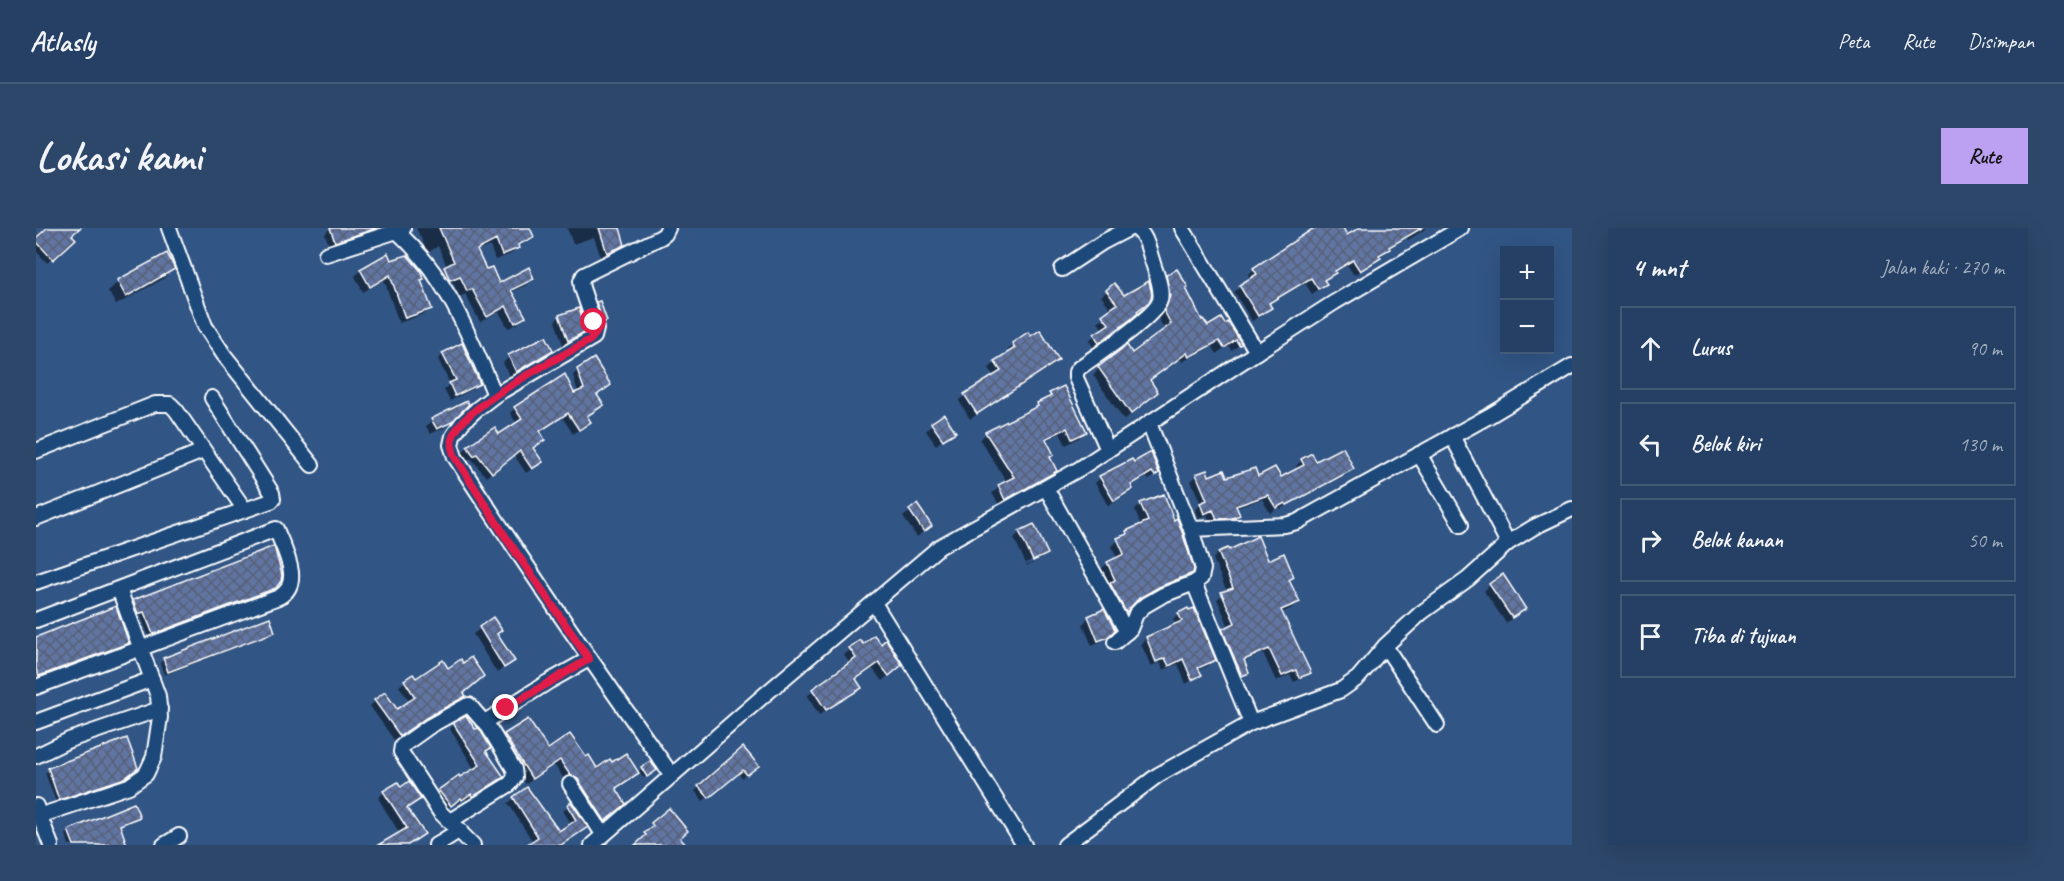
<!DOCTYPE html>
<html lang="id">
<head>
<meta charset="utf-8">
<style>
  body { margin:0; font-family:Caveat,sans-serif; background:#2d476a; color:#f1f3f6 }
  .controls { position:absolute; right:18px; top:18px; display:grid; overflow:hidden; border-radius:0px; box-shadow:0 6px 24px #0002 }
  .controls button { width:54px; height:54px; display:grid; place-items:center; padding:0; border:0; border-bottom:2px solid #425978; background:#254064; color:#f1f3f6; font:30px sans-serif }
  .stop { position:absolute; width:18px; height:18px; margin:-14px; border:4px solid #e11d48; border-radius:50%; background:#fff }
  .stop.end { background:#e11d48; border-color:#fff; box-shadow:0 2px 6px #0008 }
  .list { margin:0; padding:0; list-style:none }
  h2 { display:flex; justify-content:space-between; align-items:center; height:78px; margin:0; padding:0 24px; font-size:26px }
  h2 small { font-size:20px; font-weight:400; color:#a3afbf }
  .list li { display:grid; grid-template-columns:39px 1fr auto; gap:18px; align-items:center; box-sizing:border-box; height:84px; margin:0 12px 12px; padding:0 12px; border:2px solid #425978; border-radius:0px }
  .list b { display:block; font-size:22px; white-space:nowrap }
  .list em { font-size:20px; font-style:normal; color:#a3afbf }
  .icon { flex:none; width:33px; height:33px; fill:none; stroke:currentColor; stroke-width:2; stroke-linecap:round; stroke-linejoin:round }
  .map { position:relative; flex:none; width:1536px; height:617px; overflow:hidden; border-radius:0px }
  header { display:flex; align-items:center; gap:36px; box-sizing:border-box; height:84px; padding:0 30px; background:#254064; border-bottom:2px solid #425978 }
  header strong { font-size:28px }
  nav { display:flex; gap:33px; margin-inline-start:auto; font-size:21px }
  .intro { display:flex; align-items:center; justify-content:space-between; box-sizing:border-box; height:144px; padding:0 36px }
  h1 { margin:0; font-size:42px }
  .button { padding:15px 27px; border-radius:0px; background:#bca0f2; color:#111; font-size:21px; font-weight:700 }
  main { display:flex; gap:36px; padding:0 36px }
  aside { flex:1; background:#254064; border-radius:0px; box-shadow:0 6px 24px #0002 }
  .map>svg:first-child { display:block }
</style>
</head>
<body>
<header>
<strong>Atlasly</strong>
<nav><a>Peta</a><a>Rute</a><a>Disimpan</a></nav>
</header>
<div class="intro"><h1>Lokasi kami</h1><a class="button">Rute</a></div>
<main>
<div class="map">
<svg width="1536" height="617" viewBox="0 0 1536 617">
  <defs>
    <pattern id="building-cross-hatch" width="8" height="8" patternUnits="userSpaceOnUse" patternTransform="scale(1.5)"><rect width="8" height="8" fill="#6174a2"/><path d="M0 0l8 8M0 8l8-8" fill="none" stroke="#566077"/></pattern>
  </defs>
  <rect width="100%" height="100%" fill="#315585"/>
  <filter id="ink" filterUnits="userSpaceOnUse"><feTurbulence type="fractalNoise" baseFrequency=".0167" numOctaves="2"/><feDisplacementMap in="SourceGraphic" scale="12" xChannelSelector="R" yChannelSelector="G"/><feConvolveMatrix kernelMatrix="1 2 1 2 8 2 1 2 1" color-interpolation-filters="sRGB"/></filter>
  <g filter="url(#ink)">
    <g fill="#0007">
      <path d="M14,0H42L34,7L33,16L11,35L0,23V12Z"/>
      <path d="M294,0H339L335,4L293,18L289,6Z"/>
      <path d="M380,0H492L496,8L475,26L459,32L454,18L440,24L449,43L463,57L496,51L490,57L475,64L488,89L482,96L472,100L463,84L444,94L429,66L424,69L410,40H408L411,39L402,18L392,25Z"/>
      <path d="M531,0H582L587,16L581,23L565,30L558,9L537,16Z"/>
      <path d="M1291,0H1305L1311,9L1326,0H1391L1372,12L1371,10L1353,20L1338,35L1318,47L1311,37L1298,45L1287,54L1289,56L1283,61L1276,66L1269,55L1232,76L1234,79L1228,85L1216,93L1198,64L1215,51L1212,47L1218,41Z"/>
      <path d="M130,27L137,41L127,51L80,77L72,63L82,54Z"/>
      <path d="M354,34L384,52L394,80L388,86L363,95L348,52L327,64L319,48L325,42Z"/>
      <path d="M407,41L414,54L407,57L402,46Z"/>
      <path d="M1131,48L1148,60L1165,94L1171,100L1185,92L1204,116L1196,123L1193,118L1181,126L1176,118L1146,134L1144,130L1113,153L1114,170L1088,192L1057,147L1063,140L1096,127L1129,102L1122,90L1128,76L1124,55Z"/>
      <path d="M1071,63L1099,84L1087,96L1057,119L1053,112L1067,102L1062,94L1076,82L1065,68Z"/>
      <path d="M561,76L569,93L563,99L555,82Z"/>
      <path d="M524,88L548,103L527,117L519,93Z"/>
      <path d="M977,116L1021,132L1016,138L934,191L923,173L929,167L959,149L953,140L973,125L971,122Z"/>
      <path d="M515,122L509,128L474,149L467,135L473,129Z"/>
      <path d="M407,126L443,156L437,161L414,173L408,162L414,156L402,131Z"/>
      <path d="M542,142L573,157L560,168L566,177L550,189L553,194L537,206L526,189L503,204L507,211L496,221L499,239L490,245L478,227L450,249L435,230L432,232L426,224L432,219L458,201L463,208L481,196L474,185L479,180L542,165L537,147Z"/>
      <path d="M1014,166L1049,204L1043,210L1030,217L1024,205L1009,213L1016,227L1013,230L1019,243L1012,249L963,277L956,265L971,254L944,212L950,205L995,183Z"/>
      <path d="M431,176L408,200L394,206L390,198L396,192Z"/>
      <path d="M896,196L918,203L900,217L890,203Z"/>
      <path d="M1266,232L1317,241L1311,246L1244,281L1243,279L1234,285L1226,271L1200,280L1202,286L1197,292L1189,296H1175L1171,287L1162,291L1159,282L1165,276L1155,253L1161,247L1190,251H1244L1262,242L1260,238Z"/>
      <path d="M1096,233L1121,245L1113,252L1110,249L1094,259L1095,261L1090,267L1072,278L1059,255L1064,250Z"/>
      <path d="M1105,276L1156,344L1149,351L1115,365L1097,375L1084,388L1065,341L1072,335L1081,331L1076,318L1091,304L1105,298L1099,282Z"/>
      <path d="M881,278L894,298L881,309L867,289Z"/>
      <path d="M984,304L1010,325L1005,331V327L990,335L991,337L1005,331L991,338L978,310Z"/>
      <path d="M237,320L239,359L235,363L113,409L104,386L98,389L94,377L97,373Z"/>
      <path d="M1191,322L1231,334L1257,349L1252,353L1262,374L1256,380L1245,385L1273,444L1267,450L1258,454L1254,447L1240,453L1227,425L1207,434L1212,445L1200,453L1181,408L1193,399L1181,371L1191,364L1177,331L1182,325Z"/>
      <path d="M1454,357L1488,380L1470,395L1448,363Z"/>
      <path d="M1143,386L1178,432L1172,438L1162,442L1164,447L1150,456L1142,436L1127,442L1124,434L1115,438L1105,416L1111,410L1140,397L1137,391Z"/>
      <path d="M1053,389L1078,401L1064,414L1056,418L1047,396Z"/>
      <path d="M457,391L459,407L477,432L461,445L437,406Z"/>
      <path d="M237,403L233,407L128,447L124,435L128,431Z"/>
      <path d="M0,410L91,415L88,418L0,451Z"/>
      <path d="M824,414L858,443L846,453L836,440L819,452L824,460L819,465L783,487L771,468L814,436L808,427Z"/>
      <path d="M377,448L380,452L426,465L428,468L423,473L383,495L358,512L334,478L339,473L360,484L374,474L363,458Z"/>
      <path d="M418,496L449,524L466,549L431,572L430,570L421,576L420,574L409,582L399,567L439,542L414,501Z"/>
      <path d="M469,508L512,523L549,531L561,542L601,545L579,562L582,581L563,598L518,537L490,556L463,514Z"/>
      <path d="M707,521L716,542L706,550L702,546L667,573L659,563Z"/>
      <path d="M614,535L616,544L608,550L603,543Z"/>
      <path d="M13,542L97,543L84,553L20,574L9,545Z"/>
      <path d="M364,561L383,571L370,581L387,605L374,617H345L364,606L342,570L348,564Z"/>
      <path d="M491,561L523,605L536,597L527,583L535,576L550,599L524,617H493L497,614L472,575Z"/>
      <path d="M102,589L83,598L90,617H33L30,606L33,603Z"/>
    </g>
    <g fill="url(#building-cross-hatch)" stroke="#fff" stroke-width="1.5">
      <path d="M11,0H44L36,7L40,11L17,32L0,13V10Z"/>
      <path d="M294,0H341L299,14Z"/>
      <path d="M403,0H494L498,9L482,17L483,20L466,27L460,12L441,22L450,41L456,39L463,55L493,39L498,51L475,62L490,89L479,95L470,78L451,89L436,61L431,63L424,48L414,52L408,39L418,34Z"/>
      <path d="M563,0H584L589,17L571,25Z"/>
      <path d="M1278,0H1307L1311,7L1323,0H1386L1353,19L1354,21L1343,27L1345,30L1324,43L1317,32L1299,43L1300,45L1288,52L1291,56L1282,61L1275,50L1233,75L1236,80L1222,88L1203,57L1221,46L1217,40Z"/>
      <path d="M131,25L139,41L90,69L81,52Z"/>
      <path d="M352,25L355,32L371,27L384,42L388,51L385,52L396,81L369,90L354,47L334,59L324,41Z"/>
      <path d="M1141,41L1152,59L1150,60L1166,92L1167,91L1172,98L1185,90L1189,96L1192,94L1206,116L1203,117L1200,112L1188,120L1183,113L1153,129L1151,125L1114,152L1122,164L1095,186L1062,139L1091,117L1096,125L1135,96L1128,83L1134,68L1130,47Z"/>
      <path d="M1113,53L1116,67L1113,74L1101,83L1102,85L1095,91L1063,115L1058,106L1073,96L1066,87L1081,76L1070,62L1078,55L1088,67Z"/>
      <path d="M564,73L571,93L567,95L560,74Z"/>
      <path d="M543,80L550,103L532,113L523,87Z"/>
      <path d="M1004,102L1023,132L941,186L928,166L965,143L958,133L979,120L976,115L992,104L995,108Z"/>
      <path d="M510,108L517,122L480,144L472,127Z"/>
      <path d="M426,115L444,156L419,168L413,155L420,152L406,125Z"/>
      <path d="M558,130L575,157L561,167L568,177L551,188L555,194L543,202L532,185L504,203L509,212L497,220L507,234L496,241L484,223L456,245L441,226L438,228L431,218L459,199L463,206L486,191L478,179L529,146L538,165L548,161L541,141Z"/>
      <path d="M1028,158L1051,204L1036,211L1031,200L1011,210L1010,211L1018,227L1014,229L1021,243L969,272L962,257L978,249L949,204L1002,178L1001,175L1015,168L1013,165Z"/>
      <path d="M431,173L433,176L416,194L401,201L395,191Z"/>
      <path d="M908,186L920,204L907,212L895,195Z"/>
      <path d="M1307,219L1318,241L1251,277L1249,275L1240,280L1232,267L1200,278L1204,287L1196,290L1181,291L1177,282L1168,286L1164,275L1171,272L1160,246L1171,242L1173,248L1188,242L1191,249L1219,240L1222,248L1239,239L1245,249L1268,237L1265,231L1276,225L1280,233Z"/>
      <path d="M1115,224L1123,245L1119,248L1116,244L1095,257L1097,261L1078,273L1063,248L1096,231L1098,234Z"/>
      <path d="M1128,266L1138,292L1141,290L1146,304L1158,341L1157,345L1123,359L1103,370L1090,384L1074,355L1079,352L1071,334L1088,326L1081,310L1091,306L1090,303L1112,293L1104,275Z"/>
      <path d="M881,276L896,298L888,304L873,282Z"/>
      <path d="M998,296L1012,326L997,333L983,303Z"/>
      <path d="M1222,308L1232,332L1248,325L1258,349L1253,352L1264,374L1245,382L1275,445L1263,450L1260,442L1246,448L1233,421L1208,432L1213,445L1206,448L1186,401L1199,395L1185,364L1197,360L1182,324L1192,320L1193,322Z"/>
      <path d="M238,318L246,347L245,353L240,360L117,406L108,384L102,386L97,372Z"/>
      <path d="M1467,346L1490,381L1476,390L1453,356Z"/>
      <path d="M80,378L93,415L3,448L0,441V409Z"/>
      <path d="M1152,380L1153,382L1158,380L1180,432L1162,440L1166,447L1156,452L1147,431L1133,438L1129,430L1120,434L1110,409L1146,393L1142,385Z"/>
      <path d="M1068,381L1079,402L1072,409L1062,413L1052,388Z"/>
      <path d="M234,389L239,404L132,444L127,430Z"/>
      <path d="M457,389L466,402L461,406L479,433L468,440L443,399Z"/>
      <path d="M838,407L845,416L850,411L866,437L853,448L843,435L820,451L826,460L790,482L776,461L820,430L813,420L824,412L827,416Z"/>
      <path d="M435,429L448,448L428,465L430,468L390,490L364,508L338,472L349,464L361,481L379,469L368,452L377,446L380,450L407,432L412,440L425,431L427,435Z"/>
      <path d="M430,488L439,501L443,500L455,520L450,523L468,549L437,569L435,566L426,572L425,570L415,578L402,562L423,547L424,549L444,537L417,495Z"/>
      <path d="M492,491L512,521L534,506L550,529L553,527L561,540L574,531L576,534L590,525L603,545L580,560L590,576L569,593L542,551L534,547L524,532L496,551L468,506Z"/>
      <path d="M91,510L102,540L89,550L23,572L12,540Z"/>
      <path d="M707,519L723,538L711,547L707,542L673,570L662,558Z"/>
      <path d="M614,533L621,542L611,549L605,539Z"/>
      <path d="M373,553L385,571L371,580L389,606L372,617H342L371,600L347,563L362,554L365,559Z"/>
      <path d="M491,559L523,603L540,592L531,577L535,574L552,599L525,617H490L502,609L477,569Z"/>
      <path d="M98,575L104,589L84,597L91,617H38L32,602Z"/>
      <path d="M633,580L652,603L644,610L650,617H599L610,607L608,605L617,598L615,595Z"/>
    </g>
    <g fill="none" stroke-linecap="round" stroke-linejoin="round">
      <g stroke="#fff" stroke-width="18">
        <g id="street">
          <path d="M133,0L169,98L188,127L276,237"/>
          <path d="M357,0C410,45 432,105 459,167"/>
          <path d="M632,0L629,6L625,9L548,47L545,53L546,60L560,101L558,109L459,167L441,181L426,195L417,208L415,217L419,229C489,337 560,441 635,546"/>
          <path d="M1146,0L1221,124"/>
          <path d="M290,26L367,1"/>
          <path d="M1026,41L1067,14L1094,0"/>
          <path d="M1113,195L1155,301"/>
          <path d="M1416,208L1472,315"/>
          <path d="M1072,222L1040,150V144L1043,140C1059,128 1120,89 1124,72C1127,60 1119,43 1116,32C1112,20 1110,6 1099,0"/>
          <path d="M0,223L119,176H134L140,182L209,282"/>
          <path d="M1383,226L1425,297"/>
          <path d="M1010,260L1091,404"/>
          <path d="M0,290L167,223"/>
          <path d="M0,354L235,273L237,271L236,265L176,170"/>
          <path d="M1158,355L1215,495"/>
          <path d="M838,375L988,617"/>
          <path d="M0,392L240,301C248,322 268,355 243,369L0,459"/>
          <path d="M1079,414L1094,401L1100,386L1108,378L1127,367L1158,355L1165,350L1167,341L1155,301L1249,297L1261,294L1453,188L1536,138"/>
          <path d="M1349,418L1401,497"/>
          <path d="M0,494L116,451"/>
          <path d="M0,528L33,512L124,481"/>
          <path d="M534,556L567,606"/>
          <path d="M0,578L15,617"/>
          <path d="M0,589L93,558L110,546L118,529L124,489L122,468L83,361"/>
          <path d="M414,593L474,556L479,549L478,541L449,493"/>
          <path d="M128,617L143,608"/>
          <path d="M400,617L424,602"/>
          <path d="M437,617L404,584L365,524L366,518L394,498L430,478L433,477L446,492H452L512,454L553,431"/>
          <path d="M556,617L726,469L903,319L1043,241L1221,124L1299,74L1425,0"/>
          <path d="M1029,617L1122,547L1215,495L1305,462L1322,450L1349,418L1385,385L1432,351L1472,315L1498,299L1536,281"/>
        </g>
      </g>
      <use href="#street" stroke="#1f4a7a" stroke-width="14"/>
    </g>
  </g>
  <g fill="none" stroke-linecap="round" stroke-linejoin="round" filter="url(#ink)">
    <path stroke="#e11d48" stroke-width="8" d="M470,480L553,431L471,311L419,229C417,223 414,217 416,211C426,177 523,130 554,112L560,105L558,94"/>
  </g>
</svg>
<div class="controls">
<button>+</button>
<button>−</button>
</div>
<div class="stop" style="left:558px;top:94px"></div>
<div class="stop end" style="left:470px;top:480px"></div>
</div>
<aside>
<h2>4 mnt<small>Jalan kaki · 270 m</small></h2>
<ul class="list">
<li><svg class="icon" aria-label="ahead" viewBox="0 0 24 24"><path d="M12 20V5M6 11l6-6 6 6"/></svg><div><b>Lurus</b></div><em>90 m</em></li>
<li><svg class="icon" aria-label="left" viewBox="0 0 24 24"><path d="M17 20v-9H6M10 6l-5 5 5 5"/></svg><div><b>Belok kiri</b></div><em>130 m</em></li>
<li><svg class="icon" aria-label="right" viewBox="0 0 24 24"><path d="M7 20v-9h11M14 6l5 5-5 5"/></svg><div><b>Belok kanan</b></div><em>50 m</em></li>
<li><svg class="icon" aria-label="arrive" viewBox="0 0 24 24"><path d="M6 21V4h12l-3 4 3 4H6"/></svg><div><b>Tiba di tujuan</b></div></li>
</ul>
</aside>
</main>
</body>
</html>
